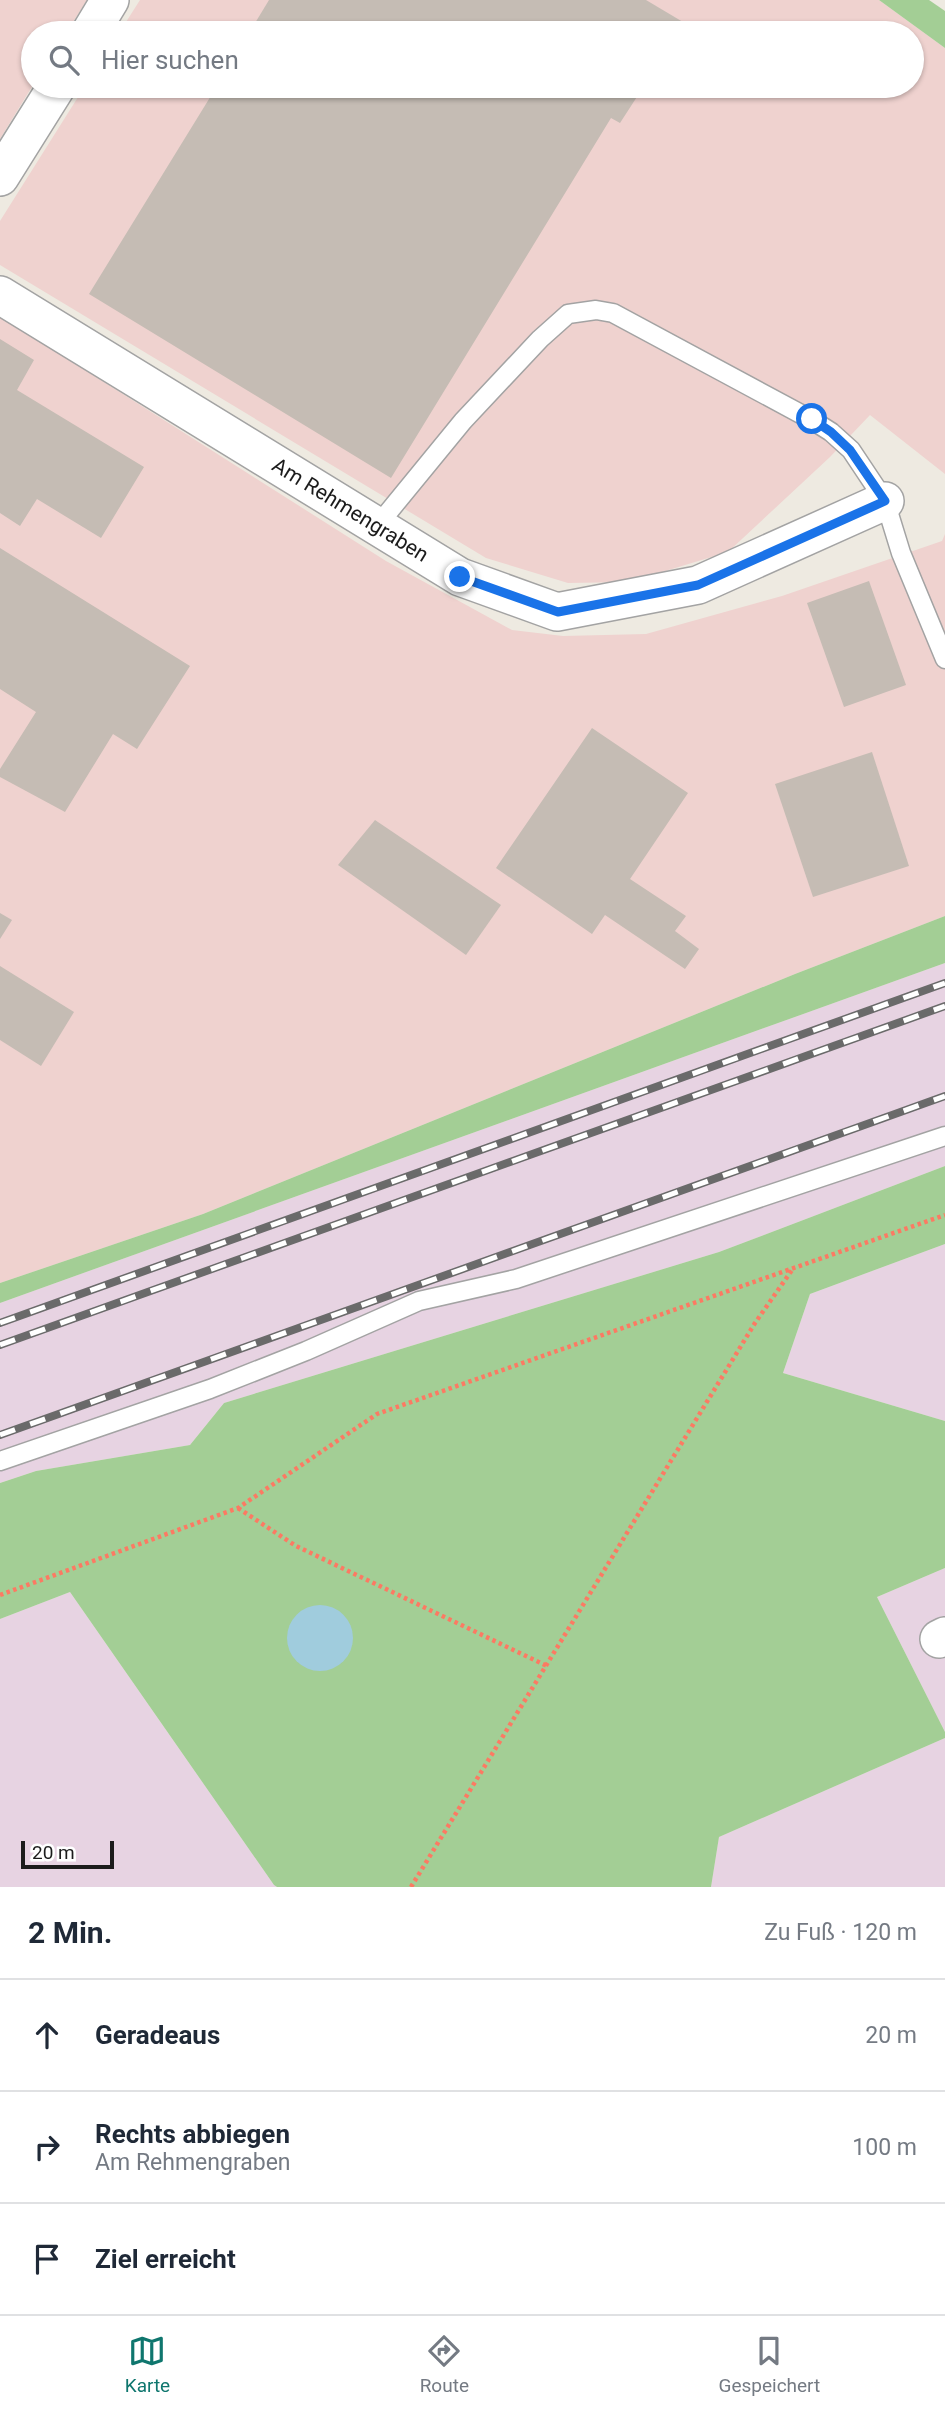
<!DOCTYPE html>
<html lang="de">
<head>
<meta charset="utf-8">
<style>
  body { margin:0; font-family:Roboto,sans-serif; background:#f6f6f7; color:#1f2937 }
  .scale { position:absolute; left:21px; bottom:18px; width:93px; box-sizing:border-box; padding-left:7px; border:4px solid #1c1c1c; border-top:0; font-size:19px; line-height:24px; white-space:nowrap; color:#1c1c1c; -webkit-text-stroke:5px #fff; paint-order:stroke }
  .stop { position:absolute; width:21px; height:21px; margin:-16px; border:5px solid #1a73e8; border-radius:50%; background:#fff }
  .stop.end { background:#1a73e8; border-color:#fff; box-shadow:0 2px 7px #0008 }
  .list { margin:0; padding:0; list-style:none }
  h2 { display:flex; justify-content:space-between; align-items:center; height:91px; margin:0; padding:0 28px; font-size:30px }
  h2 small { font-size:23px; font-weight:400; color:#747a83 }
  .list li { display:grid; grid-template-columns:46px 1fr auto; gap:21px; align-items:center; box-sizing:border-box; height:112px; padding:0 28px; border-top:2px solid #e0e1e3 }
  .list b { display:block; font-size:26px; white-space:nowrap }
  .list p { margin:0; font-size:23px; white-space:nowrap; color:#747a83 }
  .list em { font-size:23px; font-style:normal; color:#747a83 }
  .icon { flex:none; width:38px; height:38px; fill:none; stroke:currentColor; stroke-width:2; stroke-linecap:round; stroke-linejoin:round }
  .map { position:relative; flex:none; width:945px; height:1887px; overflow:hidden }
  .search { position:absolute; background:#fff; box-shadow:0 2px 5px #0004; left:21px; right:21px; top:21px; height:77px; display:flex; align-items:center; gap:18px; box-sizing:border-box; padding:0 24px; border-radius:38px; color:#747a83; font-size:26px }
  .sheet { height:427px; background:#fff }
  nav { display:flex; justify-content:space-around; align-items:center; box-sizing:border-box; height:98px; border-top:2px solid #e0e1e3; background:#fff; font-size:19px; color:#747a83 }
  nav a { display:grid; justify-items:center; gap:4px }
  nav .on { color:#0f766e }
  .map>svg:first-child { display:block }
</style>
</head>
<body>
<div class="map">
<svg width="945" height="1887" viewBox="0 0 945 1887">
  <rect width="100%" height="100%" fill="#eeeae1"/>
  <g fill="#efd2cf">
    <path d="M0,0H87L66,33H33V85L0,139Z"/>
    <path d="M140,0H879L945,48V474L870,415L830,457L728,552L629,582L568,583L486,558L0,265V221L85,86H912V33H119Z"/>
    <path d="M0,316L386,561L512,630L563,636L646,634L782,596L942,541L945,534V916L795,974L203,1214L0,1283Z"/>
  </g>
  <g fill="#e7d3e2">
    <path d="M945,963V1166L719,1252L224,1403L190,1445L36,1471L0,1483V1303Z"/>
    <path d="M945,1244V1421L783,1373L810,1294Z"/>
    <path d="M945,1568V1732L877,1597Z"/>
    <path d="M70,1592L274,1885L277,1887H0V1619Z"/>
    <path d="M945,1738V1887H711L719,1837Z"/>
  </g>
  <g fill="#a3ce95">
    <path d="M879,0H929L945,11V48Z"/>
    <path d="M945,916V963L0,1303V1283L203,1214L795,974Z"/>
    <path d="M945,1166V1244L810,1294L783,1373L945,1421V1568L877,1597L945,1732V1738L719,1837L711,1887H277L274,1885L70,1592L0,1619V1483L36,1471L190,1445L224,1403L719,1252Z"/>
  </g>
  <circle fill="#a0ccdd" cx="320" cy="1638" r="33"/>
  <g fill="#c5bcb4">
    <path d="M269,0H646L683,22L676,33H249Z"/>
    <path d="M217,86H644L620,123L611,118L391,478L89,294Z"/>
    <path d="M0,339L34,360L17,390L144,467L101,538L37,499L20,526L0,513Z"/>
    <path d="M0,548L190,666L137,749L113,734L65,812L0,777V769L36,712L0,689Z"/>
    <path d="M869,581L906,685L844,707L807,603Z"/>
    <path d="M592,728L688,793L630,879L686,916L675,931L699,949L685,969L605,915L592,934L496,868Z"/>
    <path d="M872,752L909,866L813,897L775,784Z"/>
    <path d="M375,820L501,905L466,955L338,865Z"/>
    <path d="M0,913L12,920L0,939Z"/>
    <path d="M0,966L74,1012L41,1066L0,1040Z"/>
  </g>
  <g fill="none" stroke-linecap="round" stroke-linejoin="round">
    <g stroke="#a3a3a3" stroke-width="21">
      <g id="service">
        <path d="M377,526L463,421L540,339L568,314L596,310L613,313L812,420L831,432L851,450L885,501L901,553L945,659"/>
        <path d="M0,1461L210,1389L306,1351L419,1301L516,1279L945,1136"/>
      </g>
    </g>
    <g stroke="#a3a3a3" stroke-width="40">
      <g id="minor">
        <path d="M90,33L110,0"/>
        <path d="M0,177L57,86"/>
        <path id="s1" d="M0,295L460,577L557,612L698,585L885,501"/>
        <path d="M939,1639L945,1636"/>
      </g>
    </g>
    <g stroke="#fc7a63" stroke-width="4.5" stroke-dasharray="3.5 3.5" stroke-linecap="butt">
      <path d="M238,1508L296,1546L547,1666"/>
      <path d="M0,1595L238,1508L377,1414L945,1215"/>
      <path d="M411,1887L755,1323L792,1270"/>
    </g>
    <use href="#service" stroke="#fff" stroke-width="18"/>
    <use href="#minor" stroke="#fff" stroke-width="37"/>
    <g stroke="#6a6a6a" stroke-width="8">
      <g id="rail">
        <path d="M0,1323L945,983"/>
        <path d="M0,1345L945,1006"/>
        <path d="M0,1435L945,1096"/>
      </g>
    </g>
    <use href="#rail" stroke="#fff" stroke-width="5" stroke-dasharray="16" stroke-linecap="butt"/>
  </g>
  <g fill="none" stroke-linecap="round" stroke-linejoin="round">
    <path stroke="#1a73e8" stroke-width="9" d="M460,577L558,612L698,585L885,501L850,450L831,432L812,419"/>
  </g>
  <g text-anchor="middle" stroke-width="5" stroke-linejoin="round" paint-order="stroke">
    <g font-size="21" fill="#1c1c1c" stroke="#fff">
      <text dy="7" stroke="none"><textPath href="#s1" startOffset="411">Am Rehmengraben</textPath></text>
    </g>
  </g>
</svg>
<div class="scale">20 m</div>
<div class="stop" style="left:812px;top:419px"></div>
<div class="stop end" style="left:460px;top:577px"></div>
<div class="search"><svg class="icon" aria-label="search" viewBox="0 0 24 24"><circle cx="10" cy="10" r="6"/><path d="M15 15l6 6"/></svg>Hier suchen</div>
</div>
<section class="sheet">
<h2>2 Min.<small>Zu Fuß · 120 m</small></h2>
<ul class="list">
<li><svg class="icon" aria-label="ahead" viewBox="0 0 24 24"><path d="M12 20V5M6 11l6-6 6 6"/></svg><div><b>Geradeaus</b></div><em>20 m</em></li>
<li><svg class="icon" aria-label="right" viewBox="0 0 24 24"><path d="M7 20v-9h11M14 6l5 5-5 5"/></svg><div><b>Rechts abbiegen</b><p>Am Rehmengraben</p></div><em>100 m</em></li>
<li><svg class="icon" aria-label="arrive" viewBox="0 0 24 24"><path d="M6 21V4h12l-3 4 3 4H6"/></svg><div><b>Ziel erreicht</b></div></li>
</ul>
</section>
<nav>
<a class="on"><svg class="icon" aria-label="map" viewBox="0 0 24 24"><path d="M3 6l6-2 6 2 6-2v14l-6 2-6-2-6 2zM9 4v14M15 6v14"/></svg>Karte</a>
<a><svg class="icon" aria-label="directions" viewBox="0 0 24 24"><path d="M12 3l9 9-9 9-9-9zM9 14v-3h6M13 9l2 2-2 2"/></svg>Route</a>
<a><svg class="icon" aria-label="saved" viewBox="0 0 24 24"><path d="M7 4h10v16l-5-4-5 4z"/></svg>Gespeichert</a>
</nav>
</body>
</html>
